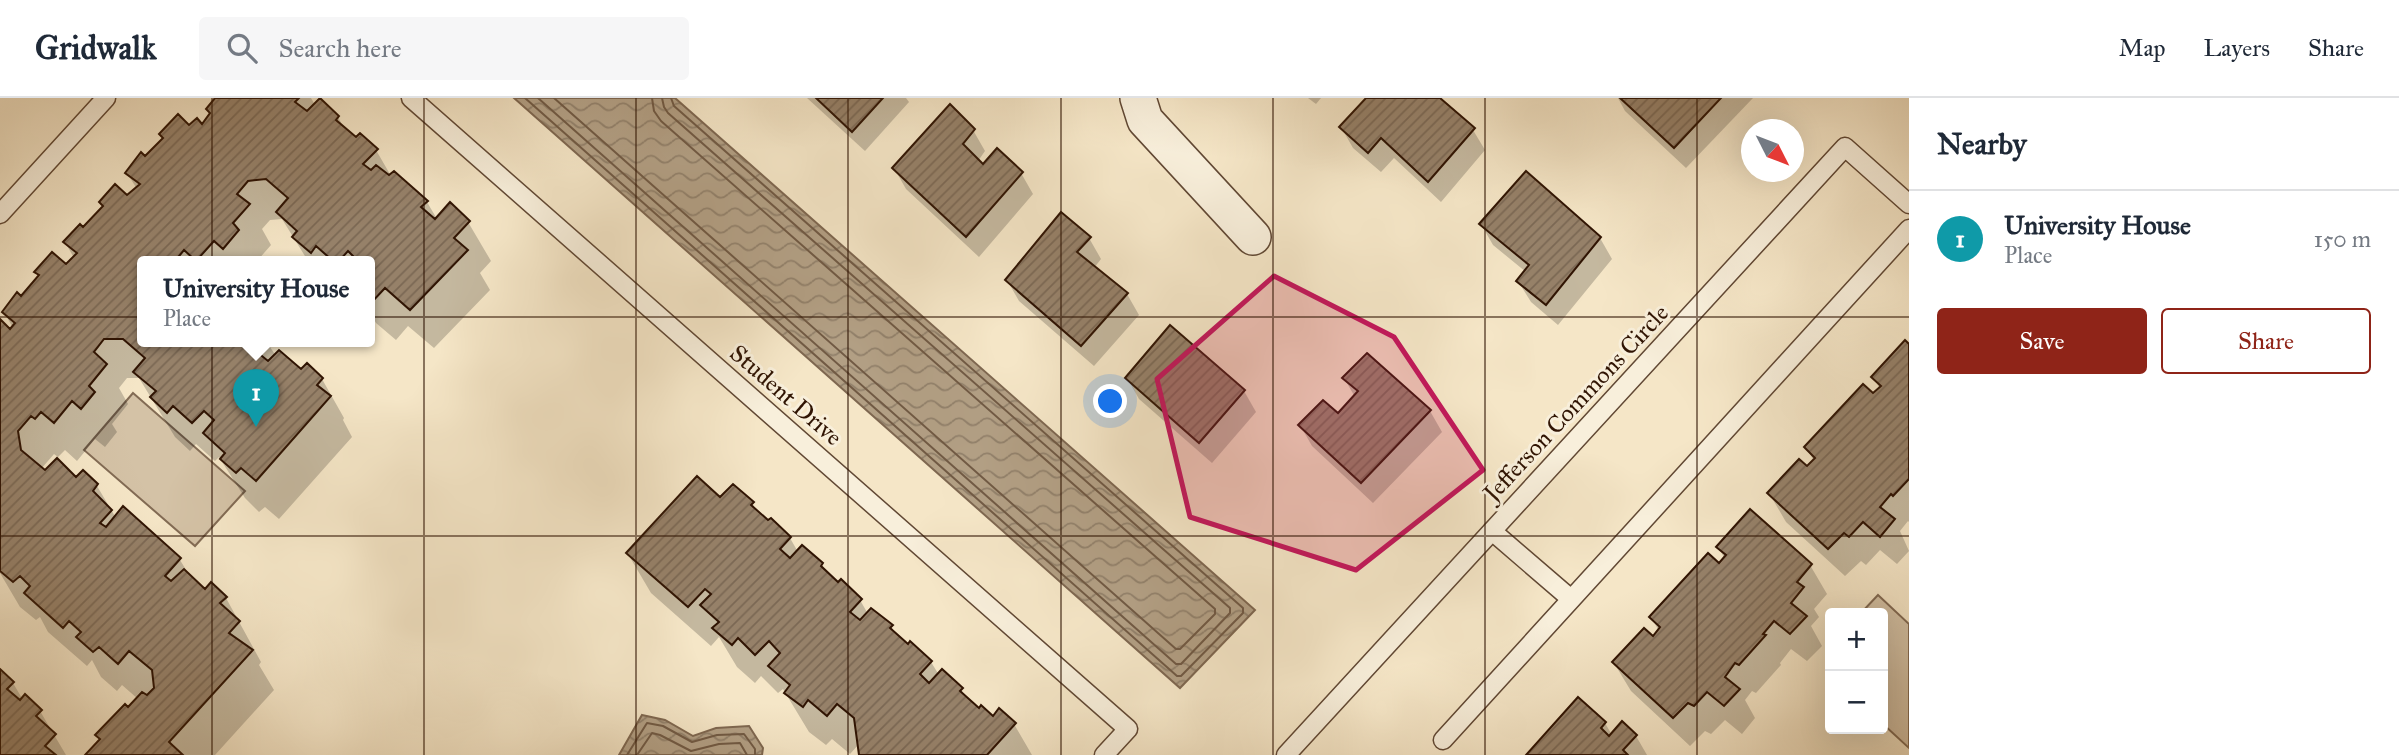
<!DOCTYPE html>
<html lang="en">
<head>
<meta charset="utf-8">
<style>
  body { margin:0; font-family:"IM FELL Great Primer",serif; background:#f6f6f7; color:#1f2937 }
  .controls { position:absolute; right:21px; bottom:21px; display:grid; overflow:hidden; border-radius:7px; box-shadow:0 7px 28px #0002 }
  .controls button { width:63px; height:63px; display:grid; place-items:center; padding:0; border:0; border-bottom:2px solid #e0e1e3; background:#fff; color:#1f2937; font:35px sans-serif }
  .compass { position:absolute; left:1741px; top:21px; width:63px; height:63px; border-radius:50%; background:#fff; box-shadow:0 7px 28px #0002; rotate:132deg }
  .you { position:absolute; left:1111px; top:304px; width:24px; height:24px; margin:-18px; border:5px solid #fff; border-radius:50%; background:#1a73e8; box-shadow:0 0 0 10px #1a73e833 }
  .badge { display:grid; place-items:center; width:46px; height:46px; border-radius:50%; background:#8f2418; color:#fff; font-size:23px; font-weight:700 }
  .pin { position:absolute; translate:-50% -58px; filter:drop-shadow(0 2px 4px #0008) }
  .pin::after { content:''; position:absolute; top:37px; width:24px; height:21px; background:inherit; clip-path:polygon(0 0,100% 0,50% 100%) }
  .popup { position:absolute; left:137px; top:158px; width:238px; height:91px; box-sizing:border-box; display:grid; place-content:center; border-radius:7px; background:#fff; filter:drop-shadow(0 2px 5px #0005); font-size:23px; white-space:nowrap; color:#747a83 }
  .popup b { font-size:26px; color:#1f2937 }
  .popup::after { content:''; position:absolute; left:50%; top:100%; margin-left:-14px; border:14px solid transparent; border-top-color:#fff }
  .list { margin:0; padding:0; list-style:none }
  h2 { display:flex; justify-content:space-between; align-items:center; height:91px; margin:0; padding:0 28px; font-size:30px }
  h2 small { font-size:23px; font-weight:400; color:#747a83 }
  .list li { display:grid; grid-template-columns:46px 1fr auto; gap:21px; align-items:center; box-sizing:border-box; height:98px; padding:0 28px; border-top:2px solid #e0e1e3 }
  .list b { display:block; font-size:26px; white-space:nowrap }
  .list p { margin:0; font-size:23px; white-space:nowrap; color:#747a83 }
  .list em { font-size:23px; font-style:normal; color:#747a83 }
  .actions { display:flex; gap:14px; padding:21px 28px }
  .actions a { flex:1; padding:16px 0; border:2px solid #8f2418; border-radius:7px; text-align:center; font-size:24px; color:#8f2418 }
  .actions .main { background:#8f2418; color:#fff }
  .icon { flex:none; width:38px; height:38px; fill:none; stroke:currentColor; stroke-width:2; stroke-linecap:round; stroke-linejoin:round }
  .map { position:relative; flex:none; width:1909px; height:657px; overflow:hidden }
  header { display:flex; align-items:center; gap:42px; box-sizing:border-box; height:98px; padding:0 35px; background:#fff; border-bottom:2px solid #e0e1e3 }
  header strong { font-size:33px }
  nav { display:flex; gap:38px; margin-inline-start:auto; font-size:24px }
  .search { width:490px; height:63px; background:#f6f6f7; display:flex; align-items:center; gap:18px; box-sizing:border-box; padding:0 24px; border-radius:7px; color:#747a83; font-size:26px }
  main { display:flex }
  aside { flex:1; background:#fff }
  .map>svg:first-child { display:block }
</style>
</head>
<body>
<header>
<strong>Gridwalk</strong>
<div class="search"><svg class="icon" aria-label="search" viewBox="0 0 24 24"><circle cx="10" cy="10" r="6"/><path d="M15 15l6 6"/></svg>Search here</div>
<nav><a>Map</a><a>Layers</a><a>Share</a></nav>
</header>
<main>
<div class="map">
<svg width="1909" height="657" viewBox="0 0 1909 657">
  <defs>
    <pattern id="water-waves" width="16" height="10" patternUnits="userSpaceOnUse" patternTransform="scale(1.75)"><rect width="16" height="10" fill="#b29f84"/><path d="M0 5q4-4 8 0t8 0" fill="none" stroke="#91806a"/></pattern>
    <pattern id="building-hatch" width="6" height="6" patternUnits="userSpaceOnUse" patternTransform="scale(1.75)"><rect width="6" height="6" fill="#968169"/><path d="M-1 1l2-2M0 6l6-6M5 7l2-2" fill="none" stroke="#7b6854"/></pattern>
  </defs>
  <rect width="100%" height="100%" fill="#f5e6c7"/>
  <filter id="stains"><feTurbulence type="fractalNoise" baseFrequency=".00286" numOctaves="4"/><feColorMatrix values="0 0 0 0 .2 0 0 0 0 .09 0 0 0 0 .02 0 0 0 .5 -.17"/></filter>
  <radialGradient id="worn" r=".72"><stop offset=".6" stop-color="#630" stop-opacity="0"/><stop offset="1" stop-color="#630" stop-opacity=".3"/></radialGradient>
  <g fill="#d4c2a6" stroke="#826b54" stroke-width="2">
    <path d="M133,295L245,393L195,448L84,352Z"/>
    <path d="M1878,497L1909,526V650L1883,626V515H1861Z"/>
  </g>
  <g fill="url(#water-waves)" stroke="#7e6750" stroke-width="2">
    <path d="M514,0H675L1255,512L1180,590Z"/>
    <path d="M642,617L665,622L693,638L716,630L749,628L763,650L762,657H619Z"/>
  </g>
  <g fill="#0003">
    <path d="M217,0H311L315,7L338,19L345,32L376,52L391,78L427,104L437,121L468,124L491,163L480,175L490,192L434,250L408,228L396,242L376,225L370,214V163H308L282,121L270,122L262,131L271,147L257,163H142V243H266L276,258L301,273L322,281L344,320L343,322L352,339L279,421L265,409L259,414L245,400L219,359L215,363L196,346L190,353L175,339L139,280H127L119,290L128,306L112,326L117,334L105,349L95,341L77,363L65,352L58,359L54,356L41,371L76,381L83,374L97,388L116,420L123,411L180,462L191,480L205,494L211,487L226,500L261,564L259,567L274,592L215,657H87L100,643L97,638L138,601L122,587L117,593L101,579L92,562L87,568L48,534L40,519L36,522L20,509L0,475V224L10,233L13,230L4,214L21,201L40,179L36,174L66,169L74,160L65,144L83,132L104,110L101,105L127,100L137,91L127,75L189,30L202,28L211,17Z"/>
    <path d="M807,0H906L909,4L865,53Z"/>
    <path d="M1308,0H1321L1316,6Z"/>
    <path d="M1368,0H1437L1473,32L1485,52L1441,104L1394,60L1381,74L1353,50L1341,29Z"/>
    <path d="M1618,0H1753L1686,70L1625,13Z"/>
    <path d="M973,32L985,53L978,63L983,68L1021,75L1033,96L979,159L906,91L894,70Z"/>
    <path d="M1481,126L1600,140L1612,161L1558,227L1531,204L1518,183L1526,174L1493,147Z"/>
    <path d="M1089,140L1101,161L1094,170L1127,196L1139,217L1094,268L1019,203L1007,182Z"/>
    <path d="M1909,248V424L1908,423L1900,433L1909,453L1897,466L1880,452L1866,467L1861,463L1845,478L1786,424L1769,395L1808,371L1814,363L1806,349L1880,291L1873,279Z"/>
    <path d="M1127,280L1244,293L1256,314L1212,365L1139,301Z"/>
    <path d="M1344,280L1430,313L1442,334L1373,405L1312,348L1300,327L1338,317L1355,299Z"/>
    <path d="M720,402L752,405L759,416L768,424L771,422L790,440L798,454L822,467L828,477L860,502L868,516L891,528L898,540L931,564L939,577L961,591L967,602L993,621L1014,626L1032,657H860L859,646L850,656L832,641L826,647L809,634L783,591L778,595L761,578L755,585L737,569L719,539L711,548L651,495L628,456Z"/>
    <path d="M1718,449L1810,467L1827,496L1814,511L1819,519L1811,528L1822,548L1807,563L1791,551L1780,565L1781,567L1756,595L1752,593L1745,602L1755,620L1742,636L1725,622L1711,636L1705,633L1690,648L1631,593L1614,565L1653,540L1659,533L1651,519L1719,467L1725,461Z"/>
    <path d="M0,573L13,585L23,602L40,613L66,657H0Z"/>
    <path d="M1605,625L1612,637L1623,625L1636,638L1647,657H1529Z"/>
  </g>
  <g fill="none" stroke-linecap="round" stroke-linejoin="round">
    <g stroke="#715a44" stroke-width="2">
      <path d="M525,0L1177,578H1181L1243,515V510L674,8L671,0"/>
      <path d="M538,0L1176,566H1181L1230,515V510L668,15L664,9L662,0"/>
      <path d="M554,0L1176,551H1180L1215,516V511L661,23L654,13L652,0"/>
      <path d="M627,657L647,625L663,628L692,644L717,637L744,636L755,651V657"/>
      <path d="M637,657L652,635L660,637L691,653L719,646L740,645L747,657"/>
    </g>
  </g>
  <g fill="url(#building-hatch)" stroke="#301403" stroke-width="2">
    <path d="M215,0H299L295,4L307,13L320,0L339,18L336,22L356,39L360,35L378,51L363,66L371,72L376,67L389,77L394,73L428,103L421,109L435,121L450,104L470,123L454,140L468,152L410,212L385,190L372,204L370,201V163H353L350,161L353,158L348,153L339,163H333L316,148L311,155L292,139L297,133L276,114L288,100L266,81L248,83L237,96L250,106L233,125L239,132L223,151L214,143L196,163L184,152L175,163H142V243H268L257,254L268,263L279,252L301,271L307,265L323,280L317,287L331,298L256,383L241,370L236,375L220,361L225,355L203,335L214,322L204,313L192,325L173,308L167,315L150,299L156,293L133,274L145,260L123,241H104L94,254L107,266L89,288L95,294L81,311L72,303L54,325L41,314L35,321L31,318L18,333L21,352L45,372L57,360L76,379L83,372L98,386L93,393L112,412L100,425L106,429L123,408L181,460L165,478L171,483L184,471L205,491L211,484L227,499L220,505L240,523L229,535L253,552L169,644L183,657H85L100,641L95,637L125,606L128,609L142,594L147,597L154,590L152,572L129,553L118,566L99,549L93,554L76,539L81,534L69,523L63,530L24,495L30,488L20,478L13,484L0,473V221L10,231L15,225L2,214L17,194L21,198L39,177L34,174L52,154L66,166L77,155L63,144L80,126L83,129L103,108L99,104L115,86L127,97L140,86L125,75L141,54L145,58L163,40L159,36L178,16L189,27L197,20L202,26L210,15L206,11Z"/>
    <path d="M816,0H883L852,34Z"/>
    <path d="M1366,0H1440L1475,30L1428,84L1381,40L1368,55L1339,29Z"/>
    <path d="M1620,0H1721L1674,50Z"/>
    <path d="M950,6L975,31L963,46L983,66L997,50L1023,74L966,139L892,70Z"/>
    <path d="M1526,73L1601,139L1546,207L1516,183L1529,167L1479,126Z"/>
    <path d="M1061,114L1091,139L1077,154L1128,195L1081,248L1005,182Z"/>
    <path d="M1170,227L1245,292L1199,345L1125,280Z"/>
    <path d="M1905,242L1909,246V381L1893,398L1891,396L1880,409L1895,421L1880,439L1863,424L1849,439L1844,435L1828,451L1767,395L1799,361L1807,368L1815,360L1804,349L1863,286L1873,295L1881,288L1871,279Z"/>
    <path d="M1367,255L1431,312L1361,385L1298,327L1323,302L1338,315L1358,293L1342,280Z"/>
    <path d="M697,378L720,399L733,386L754,404L751,407L768,422L771,420L791,439L780,451L790,460L802,447L823,465L821,468L838,484L841,481L862,501L850,514L860,522L871,510L893,527L890,530L908,546L910,543L932,563L920,576L929,585L942,571L963,590L960,593L979,610L981,607L993,618L999,610L1016,625L987,657H859L854,620L837,606L827,618L808,602L803,609L784,595L790,587L768,568L780,555L769,543L755,557L738,540L732,547L712,530L719,524L700,507L711,496L705,491L688,509L626,455Z"/>
    <path d="M1750,411L1812,466L1797,484L1804,489L1791,505L1807,518L1790,536L1774,523L1763,536L1766,537L1739,567L1735,565L1725,579L1740,591L1724,608L1707,594L1694,608L1688,605L1673,620L1612,564L1644,530L1653,538L1660,529L1649,519L1708,455L1719,465L1726,457L1716,449Z"/>
    <path d="M0,571L14,584L7,591L20,602L25,596L42,612L36,618L56,636L45,648L56,657H0Z"/>
    <path d="M1578,599L1606,624L1601,630L1609,638L1622,623L1637,637L1623,652L1628,657H1526Z"/>
  </g>
  <g fill="none" stroke-linecap="round" stroke-linejoin="round">
    <g stroke="#614834" stroke-width="21">
      <g id="lane">
        <path d="M411,0L1128,631L1104,657"/>
        <path d="M0,116L106,0"/>
        <path d="M1492,433L1571,501"/>
        <path d="M1443,642L1909,131"/>
        <path d="M1286,657L1845,49L1909,106"/>
      </g>
    </g>
    <g stroke="#614834" stroke-width="38">
      <path id="street" d="M1138,0L1145,22L1253,139"/>
    </g>
    <use href="#lane" stroke="#f8efdb" stroke-width="18"/>
    <use href="#street" stroke="#f8efdb" stroke-width="35"/>
  </g>
  <path fill="#c2185b" fill-opacity="0.2" stroke="#c2185b" stroke-width="5" stroke-linejoin="round" d="M1274,178L1394,239L1483,372L1356,472L1190,419L1157,281Z"/>
  <path fill="none" stroke="#301403" stroke-width="2" stroke-opacity="0.55" d="M212,0V657M424,0V657M636,0V657M848,0V657M1061,0V657M1273,0V657M1485,0V657M1697,0V657M0,219H1909M0,438H1909"/>
  <g text-anchor="middle" stroke-width="6" stroke-linejoin="round" paint-order="stroke">
    <g font-size="24" fill="#301403" stroke="#f8efdb">
      <text transform="translate(786 297) rotate(41)" y="8">Student Drive</text>
      <text transform="translate(1576 305) rotate(-47)" y="8">Jefferson Commons Circle</text>
    </g>
  </g>
  <rect width="100%" height="100%" filter="url(#stains)"/>
  <rect width="100%" height="100%" fill="url(#worn)"/>
</svg>
<div class="controls">
<button>+</button>
<button>−</button>
</div>
<svg class="compass" viewBox="-18 -18 36 36"><path d="M0-13l5 13h-10z" fill="#e53935"/><path d="M0 13l5-13h-10z" fill="#747a83"/></svg>
<div class="you"></div>
<div class="pin badge" style="left:256px;top:329px;background:#0f9aa8">1</div>
<div class="popup"><b>University House</b>Place</div>
</div>
<aside>
<h2>Nearby<small></small></h2>
<ul class="list">
<li><span class="badge" style="background:#0f9aa8">1</span><div><b>University House</b><p>Place</p></div><em>150 m</em></li>
</ul>
<div class="actions"><a class="main">Save</a><a>Share</a></div>
</aside>
</main>
</body>
</html>
